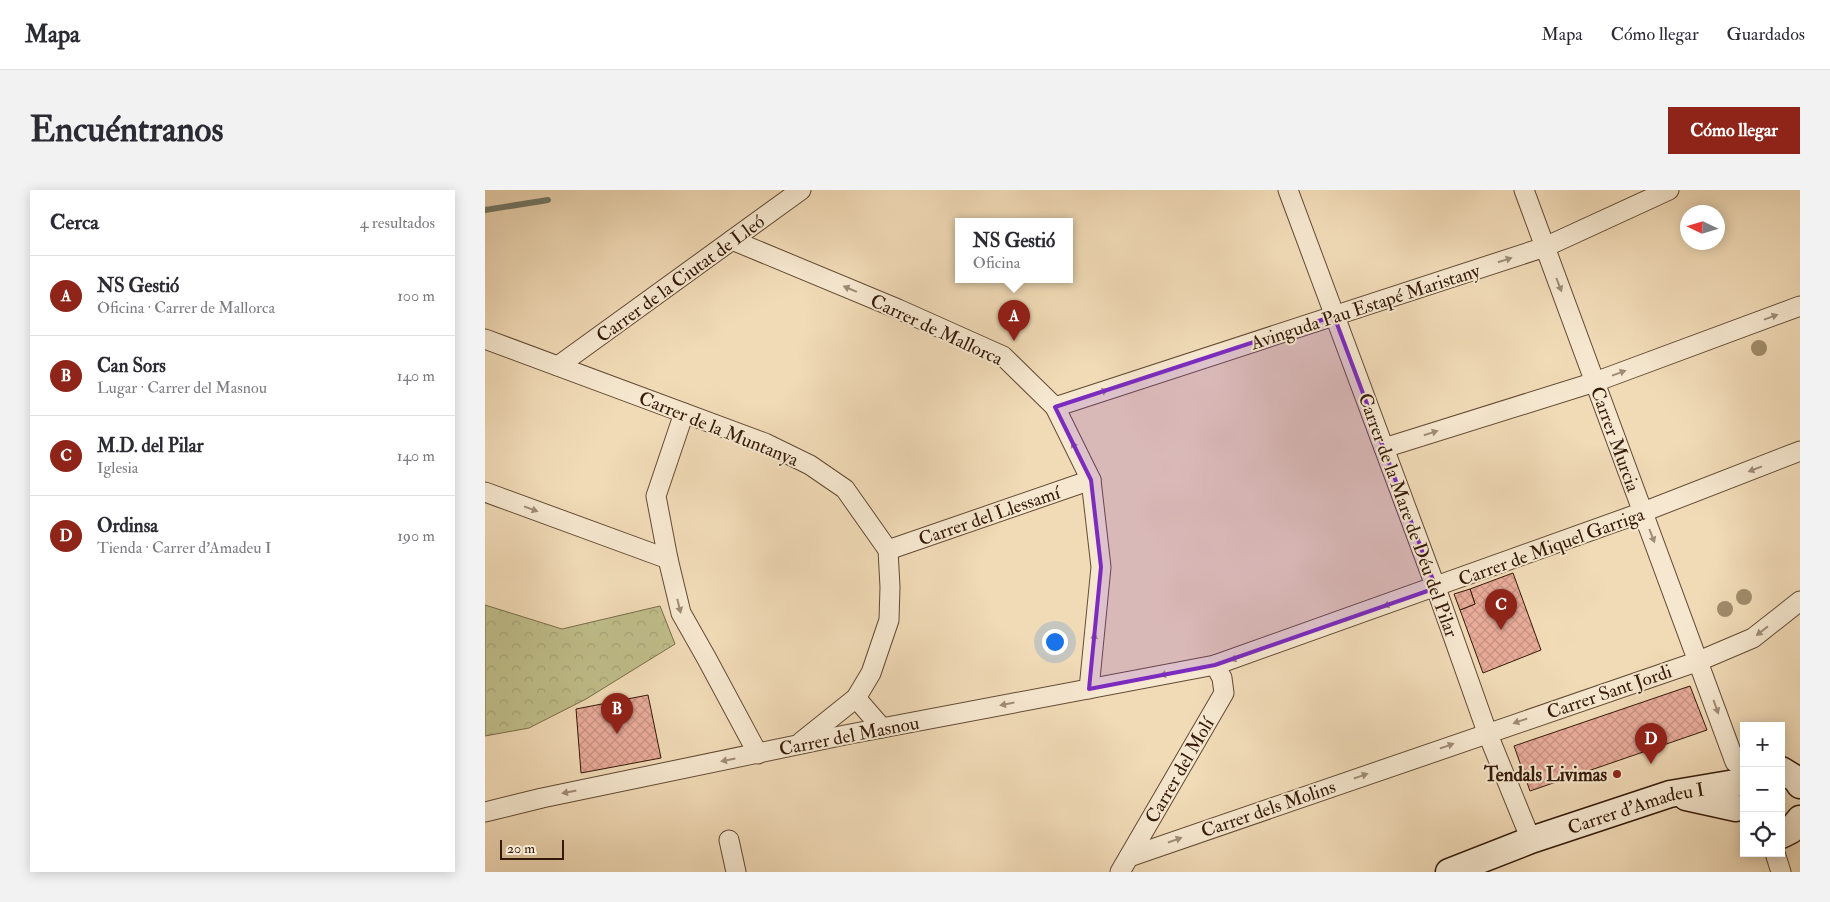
<!DOCTYPE html>
<html lang="es">
<head>
<meta charset="utf-8">
<style>
  body { margin:0; font-family:"IM FELL Double Pica",serif; background:#f2f2f3; color:#2b2b33 }
  .controls { position:absolute; right:15px; bottom:15px; display:grid; overflow:hidden; border-radius:0px; box-shadow:0 2px 12px #0003 }
  .controls button { width:45px; height:45px; display:grid; place-items:center; padding:0; border:0; border-bottom:1px solid #e1e1e2; background:#fff; color:#2b2b33; font:25px sans-serif }
  .compass { position:absolute; left:1195px; top:15px; width:45px; height:45px; border-radius:50%; background:#fff; box-shadow:0 2px 12px #0003; rotate:274deg }
  .scale { position:absolute; left:15px; bottom:12px; width:64px; box-sizing:border-box; padding-left:5px; border:2px solid #341908; border-top:0; font-size:14px; line-height:18px; white-space:nowrap; color:#341908; -webkit-text-stroke:4px #f6e8d0; paint-order:stroke }
  .you { position:absolute; left:569px; top:451px; width:18px; height:18px; margin:-12px; border:4px solid #fff; border-radius:50%; background:#1a73e8; box-shadow:0 0 0 8px #1a73e833 }
  .badge { display:grid; place-items:center; width:32px; height:32px; border-radius:50%; background:#8f2418; color:#fff; font-size:16px; font-weight:700 }
  .pin { position:absolute; translate:-50% -41px; filter:drop-shadow(0 1px 2px #0008) }
  .pin::after { content:''; position:absolute; top:26px; width:18px; height:15px; background:inherit; clip-path:polygon(0 0,100% 0,50% 100%) }
  .popup { position:absolute; left:470px; top:28px; width:118px; height:65px; box-sizing:border-box; display:grid; place-content:center; border-radius:0px; background:#fff; filter:drop-shadow(0 1px 4px #0005); font-size:16px; white-space:nowrap; color:#7c7c81 }
  .popup b { font-size:19px; color:#2b2b33 }
  .popup::after { content:''; position:absolute; left:50%; top:100%; margin-left:-10px; border:10px solid transparent; border-top-color:#fff }
  .list { margin:0; padding:0; list-style:none }
  h2 { display:flex; justify-content:space-between; align-items:center; height:65px; margin:0; padding:0 20px; font-size:21px }
  h2 small { font-size:16px; font-weight:400; color:#7c7c81 }
  .list li { display:grid; grid-template-columns:32px 1fr auto; gap:15px; align-items:center; box-sizing:border-box; height:80px; padding:0 20px; border-top:1px solid #e1e1e2 }
  .list b { display:block; font-size:19px; white-space:nowrap }
  .list p { margin:0; font-size:16px; white-space:nowrap; color:#7c7c81 }
  .list em { font-size:16px; font-style:normal; color:#7c7c81 }
  .icon { flex:none; width:28px; height:28px; fill:none; stroke:currentColor; stroke-width:2; stroke-linecap:round; stroke-linejoin:round }
  .map { position:relative; flex:none; width:1315px; height:682px; overflow:hidden; border-radius:0px }
  header { display:flex; align-items:center; gap:30px; box-sizing:border-box; height:70px; padding:0 25px; background:#fff; border-bottom:1px solid #e1e1e2 }
  header strong { font-size:24px }
  nav { display:flex; gap:28px; margin-inline-start:auto; font-size:18px }
  .intro { display:flex; align-items:center; justify-content:space-between; box-sizing:border-box; height:120px; padding:0 30px }
  h1 { margin:0; font-size:35px }
  .button { padding:12px 22px; border-radius:0px; background:#8f2418; color:#fff; font-size:18px; font-weight:700 }
  main { display:flex; gap:30px; padding:0 30px }
  aside { flex:1; background:#fff; border-radius:0px; box-shadow:0 2px 12px #0003 }
  .map>svg:first-child { display:block }
</style>
</head>
<body>
<header>
<strong>Mapa</strong>
<nav><a>Mapa</a><a>Cómo llegar</a><a>Guardados</a></nav>
</header>
<div class="intro"><h1>Encuéntranos</h1><a class="button">Cómo llegar</a></div>
<main>
<aside>
<h2>Cerca<small>4 resultados</small></h2>
<ul class="list">
<li><span class="badge">A</span><div><b>NS Gestió</b><p>Oficina · Carrer de Mallorca</p></div><em>100 m</em></li>
<li><span class="badge">B</span><div><b>Can Sors</b><p>Lugar · Carrer del Masnou</p></div><em>140 m</em></li>
<li><span class="badge">C</span><div><b>M.D. del Pilar</b><p>Iglesia</p></div><em>140 m</em></li>
<li><span class="badge">D</span><div><b>Ordinsa</b><p>Tienda · Carrer d'Amadeu I</p></div><em>190 m</em></li>
</ul>
</aside>
<div class="map">
<svg width="1315" height="682" viewBox="0 0 1315 682">
  <defs>
    <pattern id="forest-crowns" width="20" height="18" patternUnits="userSpaceOnUse" patternTransform="scale(1.25)"><rect width="20" height="18" fill="#bfbe8a"/><path d="M2 6a3 3 0 1 1 6 0M12 15a3 3 0 1 1 6 0" fill="none" stroke="#a5a376"/></pattern>
    <pattern id="building-cross-hatch" width="8" height="8" patternUnits="userSpaceOnUse" patternTransform="scale(1.25)"><rect width="8" height="8" fill="#e9ac9a"/><path d="M0 0l8 8M0 8l8-8" fill="none" stroke="#c89383"/></pattern>
  </defs>
  <rect width="100%" height="100%" fill="#f1dbb7"/>
  <filter id="stains"><feTurbulence type="fractalNoise" baseFrequency=".004" numOctaves="4"/><feColorMatrix values="0 0 0 0 .2 0 0 0 0 .09 0 0 0 0 .02 0 0 0 .5 -.17"/></filter>
  <radialGradient id="worn" r=".72"><stop offset=".6" stop-color="#630" stop-opacity="0"/><stop offset="1" stop-color="#630" stop-opacity=".3"/></radialGradient>
  <path fill="url(#forest-crowns)" stroke="#7a6c49" d="M0,415L77,439L175,416L190,454L101,509L44,538L0,546Z"/>
  <g fill="none" stroke-linecap="round" stroke-linejoin="round">
    <path stroke="#727a6b" stroke-width="6" d="M0,20L63,10"/>
  </g>
  <g fill="url(#building-cross-hatch)" stroke="#341908">
    <path d="M1028,383L1056,460L998,483L975,420L990,414L985,399Z"/>
    <path d="M985,399L990,414L975,420L969,404Z"/>
    <path d="M1205,496L1222,540L1045,601L1029,556Z"/>
    <path d="M163,505L176,568L96,583L91,519Z"/>
  </g>
  <g fill="none" stroke-linecap="round" stroke-linejoin="round">
    <g stroke="#634a34" stroke-width="21">
      <g id="street">
        <path d="M803,0L951,398L1002,542L1046,650"/>
        <path d="M1039,0L1250,572L1259,578"/>
        <path d="M247,50L413,119L518,166L570,217L606,290L616,377L604,499"/>
        <path d="M0,149L280,253L325,275L360,299L403,360L405,397L404,430L386,483L371,508L316,552"/>
        <path d="M73,176L316,0"/>
        <path d="M570,217L1060,57L1184,0"/>
        <path d="M199,223L171,306L183,369L196,423L222,469L273,564"/>
        <path d="M899,258L1110,192L1315,116"/>
        <path d="M0,302L183,369"/>
        <path d="M403,360L606,290"/>
        <path d="M371,508L397,538"/>
        <path d="M0,622L57,608L360,545L730,475L1158,322L1315,261"/>
        <path d="M244,650L251,682"/>
        <path d="M1290,663L1296,682"/>
        <path d="M644,667L1214,471L1268,448L1315,411"/>
        <path d="M635,682L739,503L737,488L730,475"/>
      </g>
    </g>
    <g stroke="#341908" stroke-width="29">
      <g id="secondary">
        <path d="M1296,580L1311,589L1315,595"/>
        <path d="M1201,607L1251,618"/>
        <path d="M1296,645L1306,640L1315,629"/>
        <path id="s1" d="M964,682L1046,650L1185,604L1256,592"/>
      </g>
    </g>
    <use href="#street" stroke="#f6e8d0" stroke-width="19"/>
    <use href="#secondary" stroke="#f6e8d0" stroke-width="26"/>
  </g>
  <g fill="#a08c6c">
    <circle cx="1274" cy="158" r="8"/>
    <circle cx="1259" cy="407" r="8"/>
    <circle cx="1240" cy="419" r="8"/>
  </g>
  <defs><path id="oneway-solid" d="M-6-.8H1V-3.2L6.5 0L1 3.2V.8H-6Z" transform="scale(1.25)"/></defs>
  <g fill="#9f8b76">
    <use href="#oneway-solid" transform="translate(1020 70) rotate(-18)"/>
    <use href="#oneway-solid" transform="translate(1074 95) rotate(69)"/>
    <use href="#oneway-solid" transform="translate(365 99) rotate(-157)"/>
    <use href="#oneway-solid" transform="translate(1286 127) rotate(-20)"/>
    <use href="#oneway-solid" transform="translate(1134 183) rotate(-20)"/>
    <use href="#oneway-solid" transform="translate(616 202) rotate(-18)"/>
    <use href="#oneway-solid" transform="translate(946 243) rotate(-17)"/>
    <use href="#oneway-solid" transform="translate(590 258) rotate(-117)"/>
    <use href="#oneway-solid" transform="translate(1270 279) rotate(159)"/>
    <use href="#oneway-solid" transform="translate(46 319) rotate(20)"/>
    <use href="#oneway-solid" transform="translate(1167 346) rotate(69)"/>
    <use href="#oneway-solid" transform="translate(905 414) rotate(161)"/>
    <use href="#oneway-solid" transform="translate(194 416) rotate(76)"/>
    <use href="#oneway-solid" transform="translate(1277 441) rotate(142)"/>
    <use href="#oneway-solid" transform="translate(609 450) rotate(-84)"/>
    <use href="#oneway-solid" transform="translate(752 468) rotate(161)"/>
    <use href="#oneway-solid" transform="translate(682 484) rotate(169)"/>
    <use href="#oneway-solid" transform="translate(522 514) rotate(169)"/>
    <use href="#oneway-solid" transform="translate(1231 517) rotate(70)"/>
    <use href="#oneway-solid" transform="translate(1035 531) rotate(161)"/>
    <use href="#oneway-solid" transform="translate(962 556) rotate(-19)"/>
    <use href="#oneway-solid" transform="translate(243 570) rotate(169)"/>
    <use href="#oneway-solid" transform="translate(876 586) rotate(-19)"/>
    <use href="#oneway-solid" transform="translate(84 602) rotate(169)"/>
    <use href="#oneway-solid" transform="translate(690 650) rotate(-19)"/>
  </g>
  <path fill="#7b2cbf" fill-opacity="0.2" stroke="#7b2cbf" stroke-width="4" stroke-linejoin="round" d="M849,126L951,398L730,475L604,499L616,377L606,290L570,217Z"/>
  <circle fill="#8f2418" stroke="#f6e8d0" stroke-width="2" cx="1132" cy="584" r="5"/>
  <g text-anchor="middle" stroke-width="4" stroke-linejoin="round" paint-order="stroke">
    <g font-size="19" fill="#341908" stroke="#f6e8d0">
      <text transform="translate(195 88) rotate(-36)" y="7">Carrer de la Ciutat de Lleó</text>
      <text transform="translate(880 116) rotate(-18)" y="7">Avinguda Pau Estapé Maristany</text>
      <text transform="translate(452 139) rotate(25)" y="7">Carrer de Mallorca</text>
      <text transform="translate(234 238) rotate(22)" y="7">Carrer de la Muntanya</text>
      <text transform="translate(1131 249) rotate(70)" y="7">Carrer Murcia</text>
      <text transform="translate(504 325) rotate(-19)" y="7">Carrer del Llessamí</text>
      <text transform="translate(924 325) rotate(70)" y="7">Carrer de la Mare de Déu del Pilar</text>
      <text transform="translate(1066 356) rotate(-20)" y="7">Carrer de Miquel Garriga</text>
      <text transform="translate(1124 501) rotate(-19)" y="7">Carrer Sant Jordi</text>
      <text transform="translate(364 545) rotate(-11)" y="7">Carrer del Masnou</text>
      <text transform="translate(694 580) rotate(-60)" y="7">Carrer del Molí</text>
      <text transform="translate(783 618) rotate(-19)" y="7">Carrer dels Molins</text>
      <text dy="7" stroke="none"><textPath href="#s1" startOffset="198">Carrer d'Amadeu I</textPath></text>
    </g>
    <g font-size="19" font-weight="bold" fill="#341908" stroke="#f6e8d0" text-anchor="end">
      <text x="1122" y="591">Tendals Livimas</text>
    </g>
  </g>
  <rect width="100%" height="100%" filter="url(#stains)"/>
  <rect width="100%" height="100%" fill="url(#worn)"/>
</svg>
<div class="controls">
<button>+</button>
<button>−</button>
<button><svg class="icon" aria-label="locate" viewBox="0 0 24 24"><circle cx="12" cy="12" r="6"/><path d="M12 2v4M12 18v4M2 12h4M18 12h4"/></svg></button>
</div>
<svg class="compass" viewBox="-18 -18 36 36"><path d="M0-13l5 13h-10z" fill="#e53935"/><path d="M0 13l5-13h-10z" fill="#7c7c81"/></svg>
<div class="scale">20 m</div>
<div class="you"></div>
<div class="pin badge" style="left:529px;top:151px">A</div>
<div class="popup"><b>NS Gestió</b>Oficina</div>
<div class="pin badge" style="left:132px;top:544px">B</div>
<div class="pin badge" style="left:1016px;top:440px">C</div>
<div class="pin badge" style="left:1166px;top:574px">D</div>
</div>
</main>
</body>
</html>
